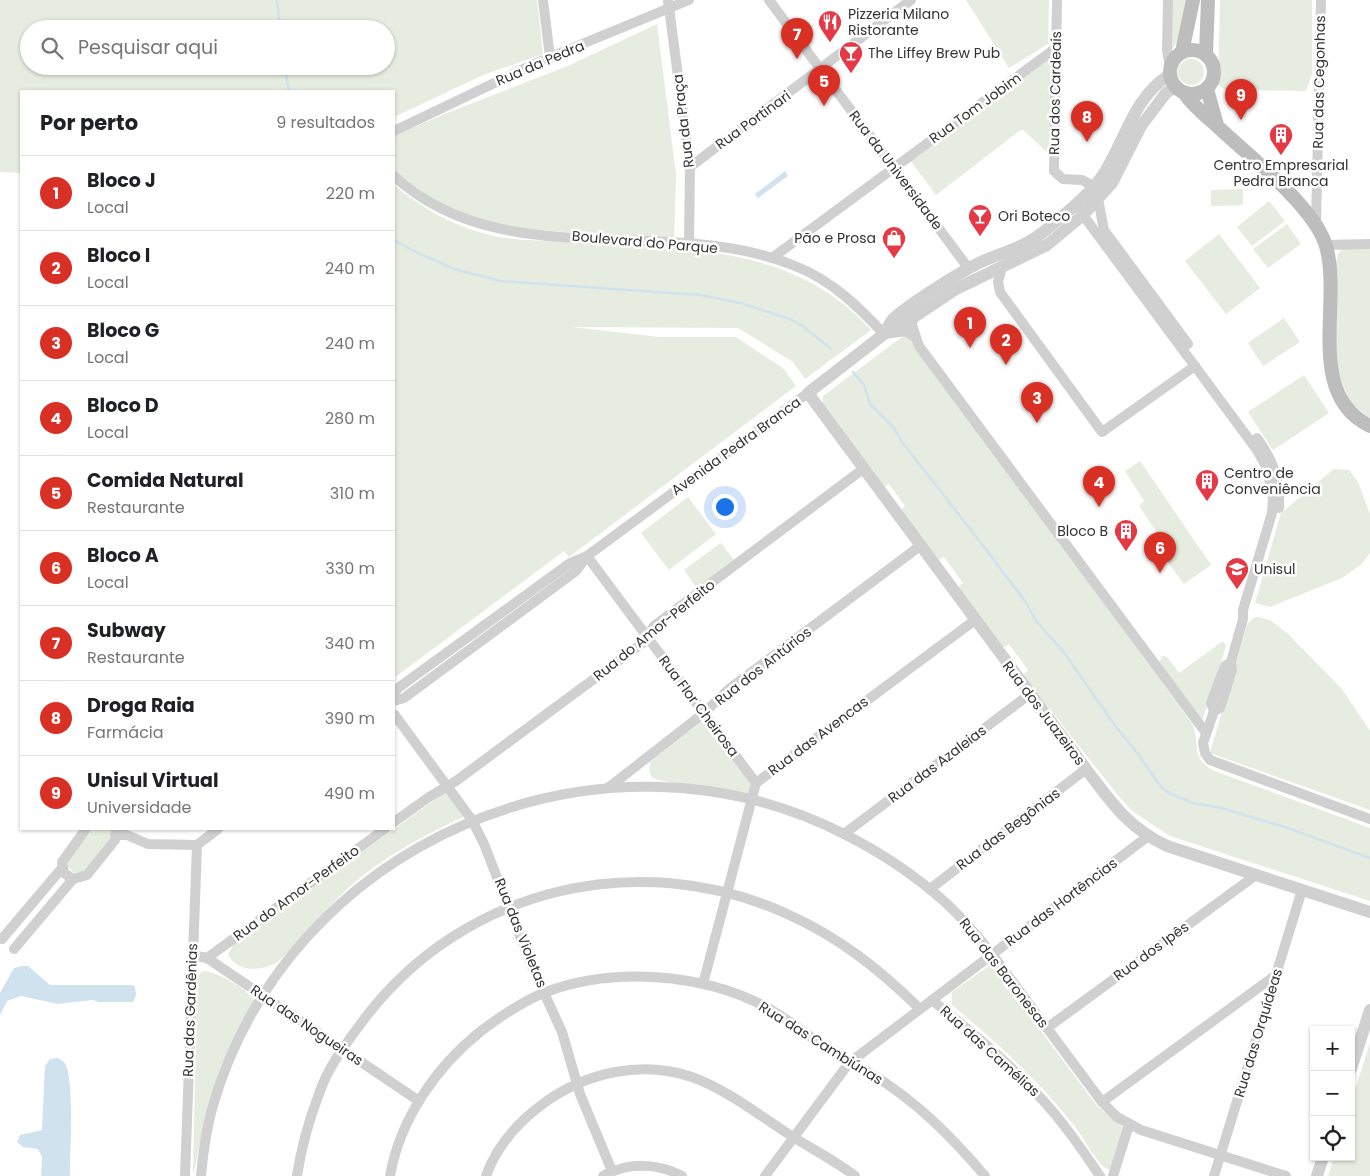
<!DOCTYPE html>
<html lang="pt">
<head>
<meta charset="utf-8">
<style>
  body { margin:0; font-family:Poppins,sans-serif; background:#f6f6f6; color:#202124 }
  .controls { position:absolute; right:15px; bottom:15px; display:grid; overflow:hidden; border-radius:0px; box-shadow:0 1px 4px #0004 }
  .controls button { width:45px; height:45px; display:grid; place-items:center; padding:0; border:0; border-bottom:1px solid #e0e0e0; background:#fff; color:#202124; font:25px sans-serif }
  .you { position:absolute; left:724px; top:506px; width:18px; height:18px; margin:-12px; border:4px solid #fff; border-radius:50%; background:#1a73e8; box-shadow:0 0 0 8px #1a73e833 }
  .badge { display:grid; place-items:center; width:32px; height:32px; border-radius:50%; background:#d93025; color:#fff; font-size:16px; font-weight:700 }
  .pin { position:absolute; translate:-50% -41px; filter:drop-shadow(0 1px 2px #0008) }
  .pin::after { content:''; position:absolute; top:26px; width:18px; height:15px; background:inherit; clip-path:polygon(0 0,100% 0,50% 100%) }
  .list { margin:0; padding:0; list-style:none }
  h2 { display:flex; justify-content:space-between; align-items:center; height:65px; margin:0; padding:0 20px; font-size:21px }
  h2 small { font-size:16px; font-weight:400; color:#757577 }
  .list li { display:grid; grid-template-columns:32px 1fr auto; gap:15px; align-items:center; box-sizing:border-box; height:75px; padding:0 20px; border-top:1px solid #e0e0e0 }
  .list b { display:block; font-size:19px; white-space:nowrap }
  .list p { margin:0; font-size:16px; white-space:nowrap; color:#757577 }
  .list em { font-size:16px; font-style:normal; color:#757577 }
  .icon { flex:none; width:28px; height:28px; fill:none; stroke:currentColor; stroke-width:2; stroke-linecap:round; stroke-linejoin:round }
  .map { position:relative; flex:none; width:1370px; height:1176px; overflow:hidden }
  .search { position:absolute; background:#fff; box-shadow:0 1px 4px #0004; left:20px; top:20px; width:375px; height:55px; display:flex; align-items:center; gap:12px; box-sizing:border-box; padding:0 18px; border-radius:28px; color:#757577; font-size:19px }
  .panel { position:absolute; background:#fff; box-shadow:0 1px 4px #0004; left:20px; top:90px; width:375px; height:740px; border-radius:0px }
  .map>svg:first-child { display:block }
</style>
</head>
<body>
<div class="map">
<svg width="1370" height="1176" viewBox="0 0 1370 1176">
  <rect width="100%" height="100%" fill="#fff"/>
  <g fill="#e6ecdf" fill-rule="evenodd">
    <path d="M0,0H537L543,54L483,75L394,117V91H21V173L0,172ZM29,29H386V66H29Z"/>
    <path d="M966,0H1049L1048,44L1009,68Z"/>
    <path d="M1172,0H1188L1183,35L1171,50Z"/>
    <path d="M1220,0H1312V74L1306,91L1226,90L1218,85Z"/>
    <path d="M657,24L676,175L674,239L506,228L448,210L394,171V136L447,113L570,65Z"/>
    <path d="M1052,56L1050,155L1022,129L936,195L910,160Z"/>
    <circle cx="1191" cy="72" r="13"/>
    <path d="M394,185C422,208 451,225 486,234C512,241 539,240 565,242C676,249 790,241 871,330L805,379L793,362L738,328L572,327L659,337H736L784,369L796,386L569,557L564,551L394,678Z"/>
    <path d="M1243,189V205L1211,206V190Z"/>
    <path d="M1269,201L1285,221L1252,246L1237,227Z"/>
    <path d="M1287,224L1301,244L1268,268L1253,249Z"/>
    <path d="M1219,234L1260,288L1226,314L1185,261Z"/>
    <path d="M1370,247V418L1351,403L1336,369V263L1338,254L1343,248Z"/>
    <path d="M1284,318L1300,342L1263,366L1248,343Z"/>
    <path d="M906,334L911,336L916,347L1193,725C1200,745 1191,757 1212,770L1370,828V901L1170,836L1132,811L1117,794L1023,675L1028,670L1009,644L1003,648L957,588L963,583L944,557L937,561L899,511L905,506L889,484L882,488L822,405L823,396Z"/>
    <path d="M1304,375L1329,413L1273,450L1248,412Z"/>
    <path d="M1140,461L1211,565L1184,584L1157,548L1164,543L1139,506L1144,501L1125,471Z"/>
    <path d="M1334,469L1349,470L1358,482L1370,514V553L1362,564L1342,578L1270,607L1255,603L1281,513Z"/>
    <path d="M688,497L716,534L669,570L641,533Z"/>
    <path d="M721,543L735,562L698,590L684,570Z"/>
    <path d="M1258,617L1270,620L1288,634L1342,689L1370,731V810L1210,753L1247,625L1253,618Z"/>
    <path d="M1223,641L1226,646L1202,721L1158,663L1163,656L1167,657L1179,673Z"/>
    <path d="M704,720L751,784L748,795C735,792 657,782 653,778C648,773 649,767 651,761Z"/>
    <path d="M447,791L464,815L463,817C420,837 378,860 343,893C326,909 310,928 294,945C288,951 282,960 274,964C259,972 235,971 228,954L233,945Z"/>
    <path d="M93,829H111V837L84,871L74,873L67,866L68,860Z"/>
    <path d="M992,964L1000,966L1041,1031L1097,1106L1124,1128L1110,1170C1099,1168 1084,1139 1077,1129C1040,1082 998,1043 952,1005V992Z"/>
    <path d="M202,971C214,970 250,990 254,1001L222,1063L208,1106L193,1176L197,978Z"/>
    <path d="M1370,1043V1176H1328L1334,1157H1351V1103Z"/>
  </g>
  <g fill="#cfe2ee">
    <path d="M785,171L788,176L758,198L755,194Z"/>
    <path d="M22,966H28L50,985H132L135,987L136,995L133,1002H99L92,1000L58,1004L21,996L7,1001L0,1015V993L14,968Z"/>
    <path d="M58,1058C58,1058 64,1062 64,1062C75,1074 70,1157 70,1176H41L42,1157L38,1149L23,1147L17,1142L20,1135L42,1130L45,1066L50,1059Z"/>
  </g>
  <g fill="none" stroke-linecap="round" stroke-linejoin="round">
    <g stroke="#cfe2ee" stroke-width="2.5">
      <path d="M277,0L280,29"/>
      <path d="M284,66L289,91"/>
      <path d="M394,240L414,251L454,269L501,281L700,295L741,303L790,319L804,327L831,349"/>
      <path d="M853,372L864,385L870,404L894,428L902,442L985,548L1027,604L1036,621L1063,651L1116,727L1138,754L1161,787L1171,794L1193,803L1221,808L1285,827L1370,858"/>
    </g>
    <g stroke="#d0d0d0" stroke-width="10">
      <path d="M543,0L550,57"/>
      <path d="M668,0L690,167L689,243"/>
      <path d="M769,0L969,269"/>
      <path d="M1057,0L1054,171L1063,179L1082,180L1094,186"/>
      <path d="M1168,0L1167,50L1170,68"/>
      <path d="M394,131L536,63L689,0"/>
      <path d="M690,167L911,0"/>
      <path d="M394,176C502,276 667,213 795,266C831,280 858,306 884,334L906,331L915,337"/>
      <path d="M1098,199L1104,230L1188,344"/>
      <path d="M1080,211L1257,450L1267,468L1273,498L1272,513L1243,610V619L1231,662L1232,670L1220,708L1214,711"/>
      <path d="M1316,224L1321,0"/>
      <path d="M1326,245L1370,244"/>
      <path d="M772,258L1056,48"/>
      <path d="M1002,267L998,282L1000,292L1102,432L1195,366"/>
      <path d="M913,317L912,325L919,346L1206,733"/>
      <path d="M1257,438C1273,460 1281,480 1279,508"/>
      <path d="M587,556L756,783"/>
      <path d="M1231,662L1225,666L1211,703L1214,711L1203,743L1205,753L1210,760L1370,819"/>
      <path d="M394,694L398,688L570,563L587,556L808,393"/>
      <path d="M394,701L404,698L576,571L586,557"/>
      <path d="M394,714L472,820L484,844L530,962L562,1032L580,1094L612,1171"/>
      <path d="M608,788L704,713L729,689L920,546"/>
      <path d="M394,822L429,797L456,781L644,642L654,626L863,469"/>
      <path d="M86,829L62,862L64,873L73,879L87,875L115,840L116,829"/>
      <path d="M844,834L1030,694"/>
      <path d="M117,835H127L148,844L197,845"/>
      <path d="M197,845L218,829"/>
      <path d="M930,889L1086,769"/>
      <path d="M2,939L62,868"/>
      <path d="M14,949L73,879"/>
      <path d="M192,955L207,958L419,1101"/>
      <path d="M207,958L385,829"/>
      <path d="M703,984L756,783L975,620"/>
      <path d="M932,1000C969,1030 1005,1059 1037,1094C1061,1119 1081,1148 1100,1176"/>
      <path d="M1047,1028L1256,875"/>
      <path d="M1102,1102L1276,975"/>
      <path d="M185,1176L197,845"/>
      <path d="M201,1176C203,1153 206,1131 212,1109C287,843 598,709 844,834C880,852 916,876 946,903C975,930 998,962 1021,993C1048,1029 1075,1066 1102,1102L1117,1117L1141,1130L1286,1176"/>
      <path d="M297,1176C301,1149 309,1120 319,1094C328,1066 348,1041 365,1018C464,888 637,847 785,913C839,937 878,968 920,1009"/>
      <path d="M390,1176C400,1119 436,1067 481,1031C501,1016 523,1001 546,992C613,967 701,973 764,1006C795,1022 820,1047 849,1063C856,1067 863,1069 870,1073C915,1100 951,1136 985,1176"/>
      <path d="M486,1176C497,1145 518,1122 544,1103C587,1072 642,1060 692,1077C725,1089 755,1112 784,1131C807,1147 832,1158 855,1176"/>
      <path d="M603,1176C627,1162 658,1163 682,1176"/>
      <path d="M765,1176L849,1063L1147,837"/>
      <path d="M1113,1176L1129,1125"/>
      <path d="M1214,1176L1302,890"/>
    </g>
    <g stroke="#d0d0d0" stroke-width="12">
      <path d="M1175,87L1166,93L1141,126L1112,183L1083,215L1047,245L956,289L899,327L884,334L808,393L1086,769C1112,803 1128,828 1167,846L1370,912"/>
      <path d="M884,334C887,329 890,322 894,318C913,302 958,273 981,262C1001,253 1025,247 1042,233C1062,216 1088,197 1103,175C1125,141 1133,98 1169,75"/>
      <path d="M1351,1069L1370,1010"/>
      <path d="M1317,1176L1323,1157"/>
    </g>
    <g stroke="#bdbdbd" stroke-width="14">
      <circle cx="1192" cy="72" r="22"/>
      <path d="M1182,52L1193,0"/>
      <path d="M1206,55L1208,0"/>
      <path d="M1207,89L1217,125"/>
      <path d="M1185,94C1193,106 1206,116 1217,126C1248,155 1312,205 1325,243C1344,298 1303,394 1370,426"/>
    </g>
  </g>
  <defs>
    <g id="restaurant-pin" transform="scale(1.25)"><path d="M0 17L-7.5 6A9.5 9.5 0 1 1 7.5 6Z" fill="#e63946" stroke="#fff"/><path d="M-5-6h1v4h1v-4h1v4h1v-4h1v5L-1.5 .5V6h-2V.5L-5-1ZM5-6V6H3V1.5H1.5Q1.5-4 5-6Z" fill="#fff"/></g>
    <g id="bar-pin" transform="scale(1.25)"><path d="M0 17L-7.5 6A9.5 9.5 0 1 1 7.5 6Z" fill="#e63946" stroke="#fff"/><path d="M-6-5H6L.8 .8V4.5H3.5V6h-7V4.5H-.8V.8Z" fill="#fff"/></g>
    <g id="building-pin" transform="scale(1.25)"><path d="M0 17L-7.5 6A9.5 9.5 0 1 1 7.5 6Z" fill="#e63946" stroke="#fff"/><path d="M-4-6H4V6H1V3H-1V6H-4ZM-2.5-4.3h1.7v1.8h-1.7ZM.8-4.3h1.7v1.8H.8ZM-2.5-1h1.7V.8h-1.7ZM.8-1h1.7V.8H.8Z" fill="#fff"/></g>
    <g id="shop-pin" transform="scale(1.25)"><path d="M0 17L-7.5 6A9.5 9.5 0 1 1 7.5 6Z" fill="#e63946" stroke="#fff"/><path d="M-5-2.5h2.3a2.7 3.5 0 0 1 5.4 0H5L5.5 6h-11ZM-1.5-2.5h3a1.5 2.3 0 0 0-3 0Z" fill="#fff"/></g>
    <g id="university-pin" transform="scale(1.25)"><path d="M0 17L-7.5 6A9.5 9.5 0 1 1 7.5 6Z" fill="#e63946" stroke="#fff"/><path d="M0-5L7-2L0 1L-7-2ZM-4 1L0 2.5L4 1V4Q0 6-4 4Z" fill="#fff"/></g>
  </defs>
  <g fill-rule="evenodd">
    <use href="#restaurant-pin" x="830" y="22"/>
    <use href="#bar-pin" x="851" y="53"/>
    <use href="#building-pin" x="1281" y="135"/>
    <use href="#bar-pin" x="980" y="216"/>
    <use href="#shop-pin" x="894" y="238"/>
    <use href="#building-pin" x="1207" y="481"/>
    <use href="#building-pin" x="1126" y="531"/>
    <use href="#university-pin" x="1237" y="569"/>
  </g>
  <g text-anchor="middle" stroke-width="5" stroke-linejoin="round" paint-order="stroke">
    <g font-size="14" fill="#333" stroke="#fff" text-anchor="start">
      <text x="848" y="19">Pizzeria Milano<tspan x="848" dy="16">Ristorante</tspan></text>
      <text x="868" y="58">The Liffey Brew Pub</text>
      <text x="1281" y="170" text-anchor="middle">Centro Empresarial<tspan x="1281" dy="16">Pedra Branca</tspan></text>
      <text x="998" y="221">Ori Boteco</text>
      <text x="876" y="243" text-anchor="end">Pão e Prosa</text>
      <text x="1224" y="478">Centro de<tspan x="1224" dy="16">Conveniência</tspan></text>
      <text x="1108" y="536" text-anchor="end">Bloco B</text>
      <text x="1254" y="574">Unisul</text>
    </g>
    <g font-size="14" fill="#333" stroke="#fff">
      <text transform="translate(540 63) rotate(-23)" y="5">Rua da Pedra</text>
      <text transform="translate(1319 82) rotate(-89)" y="5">Rua das Cegonhas</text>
      <text transform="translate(1055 93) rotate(-89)" y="5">Rua dos Cardeais</text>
      <text transform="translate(975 108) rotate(-36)" y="5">Rua Tom Jobim</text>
      <text transform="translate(753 120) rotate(-36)" y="5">Rua Portinari</text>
      <text transform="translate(683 121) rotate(-97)" y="5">Rua da Praça</text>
      <text transform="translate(896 170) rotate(53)" y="5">Rua da Universidade</text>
      <text transform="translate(645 242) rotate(5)" y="5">Boulevard do Parque</text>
      <text transform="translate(736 446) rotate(-36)" y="5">Avenida Pedra Branca</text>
      <text transform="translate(654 630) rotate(-39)" y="5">Rua do Amor-Perfeito</text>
      <text transform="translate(763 666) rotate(-38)" y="5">Rua dos Antúrios</text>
      <text transform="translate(699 706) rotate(53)" y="5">Rua Flor Cheirosa</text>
      <text transform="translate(1044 713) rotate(53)" y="5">Rua dos Juazeiros</text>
      <text transform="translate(818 736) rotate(-37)" y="5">Rua das Avencas</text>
      <text transform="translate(937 764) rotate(-37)" y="5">Rua das Azaleias</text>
      <text transform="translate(1008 829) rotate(-37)" y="5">Rua das Begônias</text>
      <text transform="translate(296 893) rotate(-36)" y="5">Rua do Amor-Perfeito</text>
      <text transform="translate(1061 902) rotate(-37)" y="5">Rua das Hortências</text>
      <text transform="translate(521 933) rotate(68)" y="5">Rua das Violetas</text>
      <text transform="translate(1151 951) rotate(-36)" y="5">Rua dos Ipês</text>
      <text transform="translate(1004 973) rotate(52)" y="5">Rua das Baronesas</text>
      <text transform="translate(190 1010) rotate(-88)" y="5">Rua das Gardênias</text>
      <text transform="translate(307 1025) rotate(34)" y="5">Rua das Nogueiras</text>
      <text transform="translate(1258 1033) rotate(-73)" y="5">Rua das Orquídeas</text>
      <text transform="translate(821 1043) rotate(32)" y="5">Rua das Cambiúnas</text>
      <text transform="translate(990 1051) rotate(42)" y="5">Rua das Camélias</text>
    </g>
  </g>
</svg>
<div class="controls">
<button>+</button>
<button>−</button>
<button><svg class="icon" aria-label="locate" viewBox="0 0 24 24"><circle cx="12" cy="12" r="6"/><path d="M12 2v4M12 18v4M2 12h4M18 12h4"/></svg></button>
</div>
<div class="you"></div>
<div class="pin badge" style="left:970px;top:348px">1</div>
<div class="pin badge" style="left:1006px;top:365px">2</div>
<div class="pin badge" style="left:1037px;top:423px">3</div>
<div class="pin badge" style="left:1099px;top:507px">4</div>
<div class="pin badge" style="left:824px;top:106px">5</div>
<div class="pin badge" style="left:1160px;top:573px">6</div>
<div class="pin badge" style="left:797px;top:59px">7</div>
<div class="pin badge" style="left:1087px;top:142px">8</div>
<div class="pin badge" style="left:1241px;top:120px">9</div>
<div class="search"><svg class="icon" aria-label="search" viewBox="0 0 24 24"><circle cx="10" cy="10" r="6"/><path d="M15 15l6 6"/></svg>Pesquisar aqui</div>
<section class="panel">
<h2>Por perto<small>9 resultados</small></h2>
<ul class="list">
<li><span class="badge">1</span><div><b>Bloco J</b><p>Local</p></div><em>220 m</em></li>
<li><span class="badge">2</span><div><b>Bloco I</b><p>Local</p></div><em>240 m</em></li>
<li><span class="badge">3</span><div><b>Bloco G</b><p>Local</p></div><em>240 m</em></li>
<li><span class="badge">4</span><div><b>Bloco D</b><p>Local</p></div><em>280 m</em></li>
<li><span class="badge">5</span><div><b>Comida Natural</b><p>Restaurante</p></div><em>310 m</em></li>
<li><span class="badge">6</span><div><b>Bloco A</b><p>Local</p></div><em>330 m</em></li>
<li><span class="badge">7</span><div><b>Subway</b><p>Restaurante</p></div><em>340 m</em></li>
<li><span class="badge">8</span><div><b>Droga Raia</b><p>Farmácia</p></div><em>390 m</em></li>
<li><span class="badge">9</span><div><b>Unisul Virtual</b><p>Universidade</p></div><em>490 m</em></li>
</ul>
</section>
</div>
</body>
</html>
